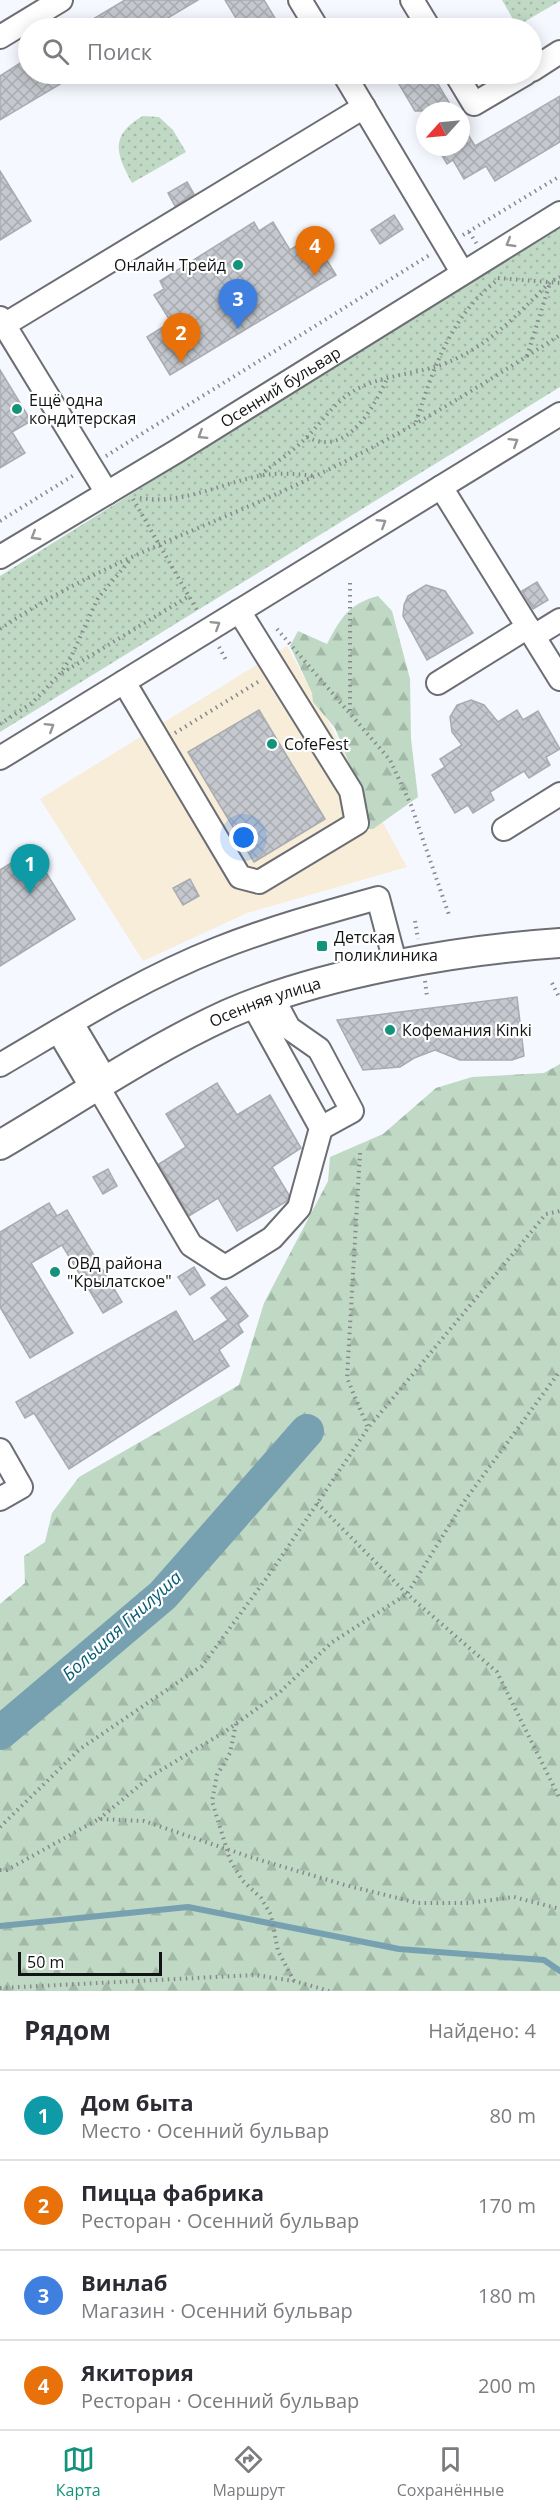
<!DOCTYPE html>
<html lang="ru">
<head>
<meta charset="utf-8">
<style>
  body { margin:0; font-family:"Open Sans",sans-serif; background:#f7f7f7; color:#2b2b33 }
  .compass { position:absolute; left:416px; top:102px; width:54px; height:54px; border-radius:50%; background:#fff; box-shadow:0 3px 15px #0003; rotate:243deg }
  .scale { position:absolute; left:18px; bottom:15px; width:144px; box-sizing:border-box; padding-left:6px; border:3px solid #121315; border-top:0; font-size:16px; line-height:21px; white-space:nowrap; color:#121315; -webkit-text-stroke:4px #fff; paint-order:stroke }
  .you { position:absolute; left:244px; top:838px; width:21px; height:21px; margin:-15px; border:4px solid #fff; border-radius:50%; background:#1a73e8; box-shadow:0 0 0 9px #1a73e833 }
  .badge { display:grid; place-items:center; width:39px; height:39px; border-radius:50%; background:#14937b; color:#fff; font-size:20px; font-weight:700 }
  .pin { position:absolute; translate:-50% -50px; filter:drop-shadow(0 2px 3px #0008) }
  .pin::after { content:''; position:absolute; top:32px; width:21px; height:18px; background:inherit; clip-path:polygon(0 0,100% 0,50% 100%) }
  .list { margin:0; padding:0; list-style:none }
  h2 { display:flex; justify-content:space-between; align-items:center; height:78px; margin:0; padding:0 24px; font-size:26px }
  h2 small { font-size:20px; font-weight:400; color:#7c7c81 }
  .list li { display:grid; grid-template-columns:39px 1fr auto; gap:18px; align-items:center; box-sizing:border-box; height:90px; padding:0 24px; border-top:2px solid #e1e1e2 }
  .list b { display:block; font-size:22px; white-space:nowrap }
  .list p { margin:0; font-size:20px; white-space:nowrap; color:#7c7c81 }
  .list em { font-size:20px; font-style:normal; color:#7c7c81 }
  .icon { flex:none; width:33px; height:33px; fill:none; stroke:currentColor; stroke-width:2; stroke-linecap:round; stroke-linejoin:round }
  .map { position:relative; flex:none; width:560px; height:1991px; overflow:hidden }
  .search { position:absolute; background:#fff; box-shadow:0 3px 15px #0003; left:18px; right:18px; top:18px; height:66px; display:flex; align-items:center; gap:15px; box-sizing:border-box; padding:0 21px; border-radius:33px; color:#7c7c81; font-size:22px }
  .sheet { height:438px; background:#fff }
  nav { display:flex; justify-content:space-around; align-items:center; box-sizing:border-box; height:84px; border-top:2px solid #e1e1e2; background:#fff; font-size:16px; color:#7c7c81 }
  nav a { display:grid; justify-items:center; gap:3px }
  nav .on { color:#14937b }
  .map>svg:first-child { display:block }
</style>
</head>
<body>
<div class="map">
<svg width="560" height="1991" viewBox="0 0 560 1991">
  <defs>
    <pattern id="forest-firs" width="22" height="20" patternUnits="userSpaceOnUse" patternTransform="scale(1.5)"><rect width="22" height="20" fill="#bfd9c4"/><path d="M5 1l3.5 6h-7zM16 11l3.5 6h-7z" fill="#a3b9a8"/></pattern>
    <pattern id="park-dots" width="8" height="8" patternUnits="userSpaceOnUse" patternTransform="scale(1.5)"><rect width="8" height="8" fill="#bfd9c4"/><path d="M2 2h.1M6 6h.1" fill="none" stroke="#a3b9a8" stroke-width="1.8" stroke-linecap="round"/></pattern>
    <pattern id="building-cross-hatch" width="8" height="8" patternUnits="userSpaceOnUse" patternTransform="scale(1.5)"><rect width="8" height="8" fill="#c5c8ce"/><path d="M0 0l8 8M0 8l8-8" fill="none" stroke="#a8abb0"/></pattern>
  </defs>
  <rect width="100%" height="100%" fill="#f5f8fe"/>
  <path fill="#f7edd8" d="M287,646L407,867L247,913L143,961L40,799Z"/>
  <g fill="url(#forest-firs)">
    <path d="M378,596L392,611L410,679L411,739L418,797L373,829H362L368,810L335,728L313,702L312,693L290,646L298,631L327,644C341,618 348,604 378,596Z"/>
    <path d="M560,1064V1991H0V1604L25,1583L24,1556L45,1542L52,1513L79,1477L239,1385L264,1303L328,1181L330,1157L383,1134L436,1088L472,1077L544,1073Z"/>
  </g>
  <g fill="url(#park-dots)">
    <path d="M502,0H560V1L517,26Z"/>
    <path d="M143,116L159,117L173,130L186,152L132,183C116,154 109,135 143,116Z"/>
    <path d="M560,226V387L0,732V576Z"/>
  </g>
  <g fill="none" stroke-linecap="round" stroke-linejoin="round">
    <path stroke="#77a1b1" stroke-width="6" d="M0,1926L188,1907L399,1949L544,1960L560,1971"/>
    <path stroke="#77a1b1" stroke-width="34" d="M0,1733L163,1595L307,1431"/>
  </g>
  <g fill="url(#building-cross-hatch)" stroke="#a8abb0" stroke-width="1.5">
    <path d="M125,0H198L151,28H78Z"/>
    <path d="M225,0H264L281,28H242Z"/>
    <path d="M28,58V74H77L0,120V76Z"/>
    <path d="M393,74H432L454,111H415Z"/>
    <path d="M560,96V142L495,181L486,166L464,179L453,160L447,164L437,147H461V123L475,146Z"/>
    <path d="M0,171L31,221L0,240Z"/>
    <path d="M187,182L194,194L175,206L168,193Z"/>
    <path d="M394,215L403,229L380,244L371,230Z"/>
    <path d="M254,222L259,231L273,222L290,250L312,236L336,275L170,375L147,337L171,322L154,295L164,289L160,281Z"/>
    <path d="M0,370L31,421L12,432L25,453L0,468Z"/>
    <path d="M537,582L548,600L533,609L522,591Z"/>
    <path d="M426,585L445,591L473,633L427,660L403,616L404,605L408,596Z"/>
    <path d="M471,700L484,705L498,722L517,710L523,720L538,711L560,749L546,757L550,765L529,778L524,771L490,792L494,800L473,813L468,805L455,813L432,775L445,767L440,759L462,745L452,732L450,717L457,705Z"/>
    <path d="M259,710L325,819L254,862L188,752Z"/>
    <path d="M32,850L75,919L0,966V870Z"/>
    <path d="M190,879L199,896L183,905L173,888Z"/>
    <path d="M517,997L524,1056L512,1060H460L435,1050L414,1058L400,1067L363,1070L337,1020Z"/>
    <path d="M217,1083L237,1115L270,1095L301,1148L272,1167L289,1195L287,1201L237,1231L218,1198L189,1216L159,1164L186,1147L166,1114Z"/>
    <path d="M108,1169L117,1186L103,1194L93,1177Z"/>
    <path d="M49,1203L57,1216L67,1210L122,1302L103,1313L62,1245L31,1263L73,1333L30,1358L0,1307V1232Z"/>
    <path d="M194,1267L205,1285L190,1295L178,1277Z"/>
    <path d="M226,1287L248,1316L238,1324L243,1332L219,1350L229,1366L69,1469L34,1413L25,1418L16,1402L176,1311L194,1342L228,1320L211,1298Z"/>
  </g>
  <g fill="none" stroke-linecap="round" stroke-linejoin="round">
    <g stroke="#6c6e73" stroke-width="26">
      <g id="minor">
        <path d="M300,0L317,28"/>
        <path d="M412,0L429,28"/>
        <path d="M0,37L61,0"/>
        <path d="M532,70L560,52"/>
        <path d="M344,74L462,272"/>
        <path d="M456,74L474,104L525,74"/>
        <path d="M0,318L107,493"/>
        <path d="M4,325L364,107"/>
        <path d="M441,487L560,679"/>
        <path id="s1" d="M0,557L177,451L560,213"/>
        <path d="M534,636L560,620"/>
        <path d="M124,682L240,877L259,882L357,823L351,791L239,611"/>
        <path d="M438,683L528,627"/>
        <path d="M0,758L560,414"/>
        <path d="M504,829L560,794"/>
        <path d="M273,998L289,1028L319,1049L352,1111L321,1128"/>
        <path d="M72,1023L107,1082"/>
        <path d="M58,1031L93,1090"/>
        <path d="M0,1065C70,1024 141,979 217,949C270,928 324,913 378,898L396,966"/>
        <path d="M98,1087L191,1245L225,1267L272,1238L299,1208L321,1128L253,1005"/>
        <path d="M0,1450L21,1487L0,1499"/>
      </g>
    </g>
    <g stroke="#6c6e73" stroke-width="32">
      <g id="major">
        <path id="s2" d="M0,1145C75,1101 149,1050 228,1014C322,973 457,950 560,943"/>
      </g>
    </g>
    <g stroke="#87898d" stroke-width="4" stroke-dasharray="1.5 4.5" stroke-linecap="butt">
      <path d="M469,232L477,244"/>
      <path d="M463,235L560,176"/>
      <path d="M498,278L560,283"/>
      <path d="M527,356L550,283"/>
      <path d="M416,422C433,369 452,313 499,279"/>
      <path d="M307,437C347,458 373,408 387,379"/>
      <path d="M106,456L431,254"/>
      <path d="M260,475C275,463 292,452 306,438C324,420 335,400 359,388C383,376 412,374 438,366C485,350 515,317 550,282L560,277"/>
      <path d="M140,498C182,505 219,484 259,476C278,472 296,474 315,476"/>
      <path d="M133,499L198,612"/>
      <path d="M0,521L74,475"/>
      <path d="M350,583V715"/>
      <path d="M0,629C97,563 210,527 315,476C400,436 481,386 560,335"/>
      <path d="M277,629L390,760L411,805L449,915"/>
      <path d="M219,647L226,660"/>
      <path d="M62,673L189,596"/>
      <path d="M0,724L32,703L59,675L70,659L98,598L131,559"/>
      <path d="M175,733L261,680"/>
      <path d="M415,921L418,939"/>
      <path d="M425,981L427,996"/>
      <path d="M552,983L560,999"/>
      <path d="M360,1153L347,1378L368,1428"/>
      <path d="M317,1503L407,1594L497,1672L560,1799"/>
      <path d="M236,1724L230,1753L217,1775L212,1801L230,1860L242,1880L261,1898L271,1915L278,1951L294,1981"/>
      <path d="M99,1819L151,1776L223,1733L280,1692L331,1643L407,1594L463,1503L560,1371"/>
      <path d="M0,1827L80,1749L202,1666L271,1572L368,1428L546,1214L560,1211"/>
      <path d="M0,1870H7L99,1819L144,1821L250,1857L345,1885L418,1903H469L514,1897L560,1909"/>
      <path d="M0,1988L255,1975L294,1981L329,1991"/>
    </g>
    <use href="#minor" stroke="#fff" stroke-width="22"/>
    <use href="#major" stroke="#fff" stroke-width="28"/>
  </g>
  <defs><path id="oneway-chevron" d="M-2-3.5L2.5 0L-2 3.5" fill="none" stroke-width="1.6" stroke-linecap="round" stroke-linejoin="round" transform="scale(1.5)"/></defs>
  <g stroke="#949596">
    <use href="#oneway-chevron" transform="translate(510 243) rotate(149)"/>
    <use href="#oneway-chevron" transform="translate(202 435) rotate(148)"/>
    <use href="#oneway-chevron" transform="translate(514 442) rotate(-32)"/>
    <use href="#oneway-chevron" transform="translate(382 523) rotate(-32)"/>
    <use href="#oneway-chevron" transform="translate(35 536) rotate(149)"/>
    <use href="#oneway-chevron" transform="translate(216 625) rotate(-32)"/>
    <use href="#oneway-chevron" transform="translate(50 727) rotate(-32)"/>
  </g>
  <g fill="#14937b" stroke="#fff" stroke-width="2">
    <circle cx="238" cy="265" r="6"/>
    <circle cx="17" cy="409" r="6"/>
    <circle cx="272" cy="744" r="6"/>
    <rect x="316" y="940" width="12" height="12" rx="3"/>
    <circle cx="390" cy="1030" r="6"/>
    <circle cx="55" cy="1272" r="6"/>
  </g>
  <g text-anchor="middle" stroke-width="4.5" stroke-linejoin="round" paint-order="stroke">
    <g font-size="16" fill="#121315" stroke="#fff" text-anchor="start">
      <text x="226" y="271" text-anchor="end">Онлайн Трейд</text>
      <text x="29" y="406">Ещё одна<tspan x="29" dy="18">кондитерская</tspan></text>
      <text x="284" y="750">CofeFest</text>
      <text x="334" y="943">Детская<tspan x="334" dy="18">поликлиника</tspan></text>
      <text x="402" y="1036">Кофемания Kinki</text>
      <text x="67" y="1269">ОВД района<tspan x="67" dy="18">"Крылатское"</tspan></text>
    </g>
    <g font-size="16" fill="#121315" stroke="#fff">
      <text dy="6" stroke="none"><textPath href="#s1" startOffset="328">Осенний бульвар</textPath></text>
      <text dy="6" stroke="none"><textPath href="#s2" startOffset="302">Осенняя улица</textPath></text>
    </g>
    <g font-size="18" font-style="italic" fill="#075d75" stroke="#fff">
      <text transform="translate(122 1626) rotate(-42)" y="6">Большая Гнилуша</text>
    </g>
  </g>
</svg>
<svg class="compass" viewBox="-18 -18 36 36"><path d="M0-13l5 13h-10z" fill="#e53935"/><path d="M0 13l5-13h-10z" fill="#7c7c81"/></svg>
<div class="scale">50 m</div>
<div class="you"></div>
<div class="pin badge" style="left:30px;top:894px;background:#0f9aa8">1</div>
<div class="pin badge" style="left:181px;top:363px;background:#e8710a">2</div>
<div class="pin badge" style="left:238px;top:329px;background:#3f7fe0">3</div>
<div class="pin badge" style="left:315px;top:276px;background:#e8710a">4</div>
<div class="search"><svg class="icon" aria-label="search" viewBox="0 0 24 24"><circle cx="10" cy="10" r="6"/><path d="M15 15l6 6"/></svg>Поиск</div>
</div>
<section class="sheet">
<h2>Рядом<small>Найдено: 4</small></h2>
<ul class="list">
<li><span class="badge" style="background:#0f9aa8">1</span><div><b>Дом быта</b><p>Место · Осенний бульвар</p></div><em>80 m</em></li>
<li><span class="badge" style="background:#e8710a">2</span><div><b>Пицца фабрика</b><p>Ресторан · Осенний бульвар</p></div><em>170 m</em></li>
<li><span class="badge" style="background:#3f7fe0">3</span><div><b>Винлаб</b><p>Магазин · Осенний бульвар</p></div><em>180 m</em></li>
<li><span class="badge" style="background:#e8710a">4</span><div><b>Якитория</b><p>Ресторан · Осенний бульвар</p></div><em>200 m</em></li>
</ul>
</section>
<nav>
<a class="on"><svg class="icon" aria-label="map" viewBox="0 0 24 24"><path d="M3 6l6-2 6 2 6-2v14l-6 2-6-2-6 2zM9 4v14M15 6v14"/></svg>Карта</a>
<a><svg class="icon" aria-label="directions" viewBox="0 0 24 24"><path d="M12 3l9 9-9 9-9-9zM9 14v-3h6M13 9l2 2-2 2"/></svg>Маршрут</a>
<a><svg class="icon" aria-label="saved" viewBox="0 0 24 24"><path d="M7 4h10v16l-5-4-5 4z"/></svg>Сохранённые</a>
</nav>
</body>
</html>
